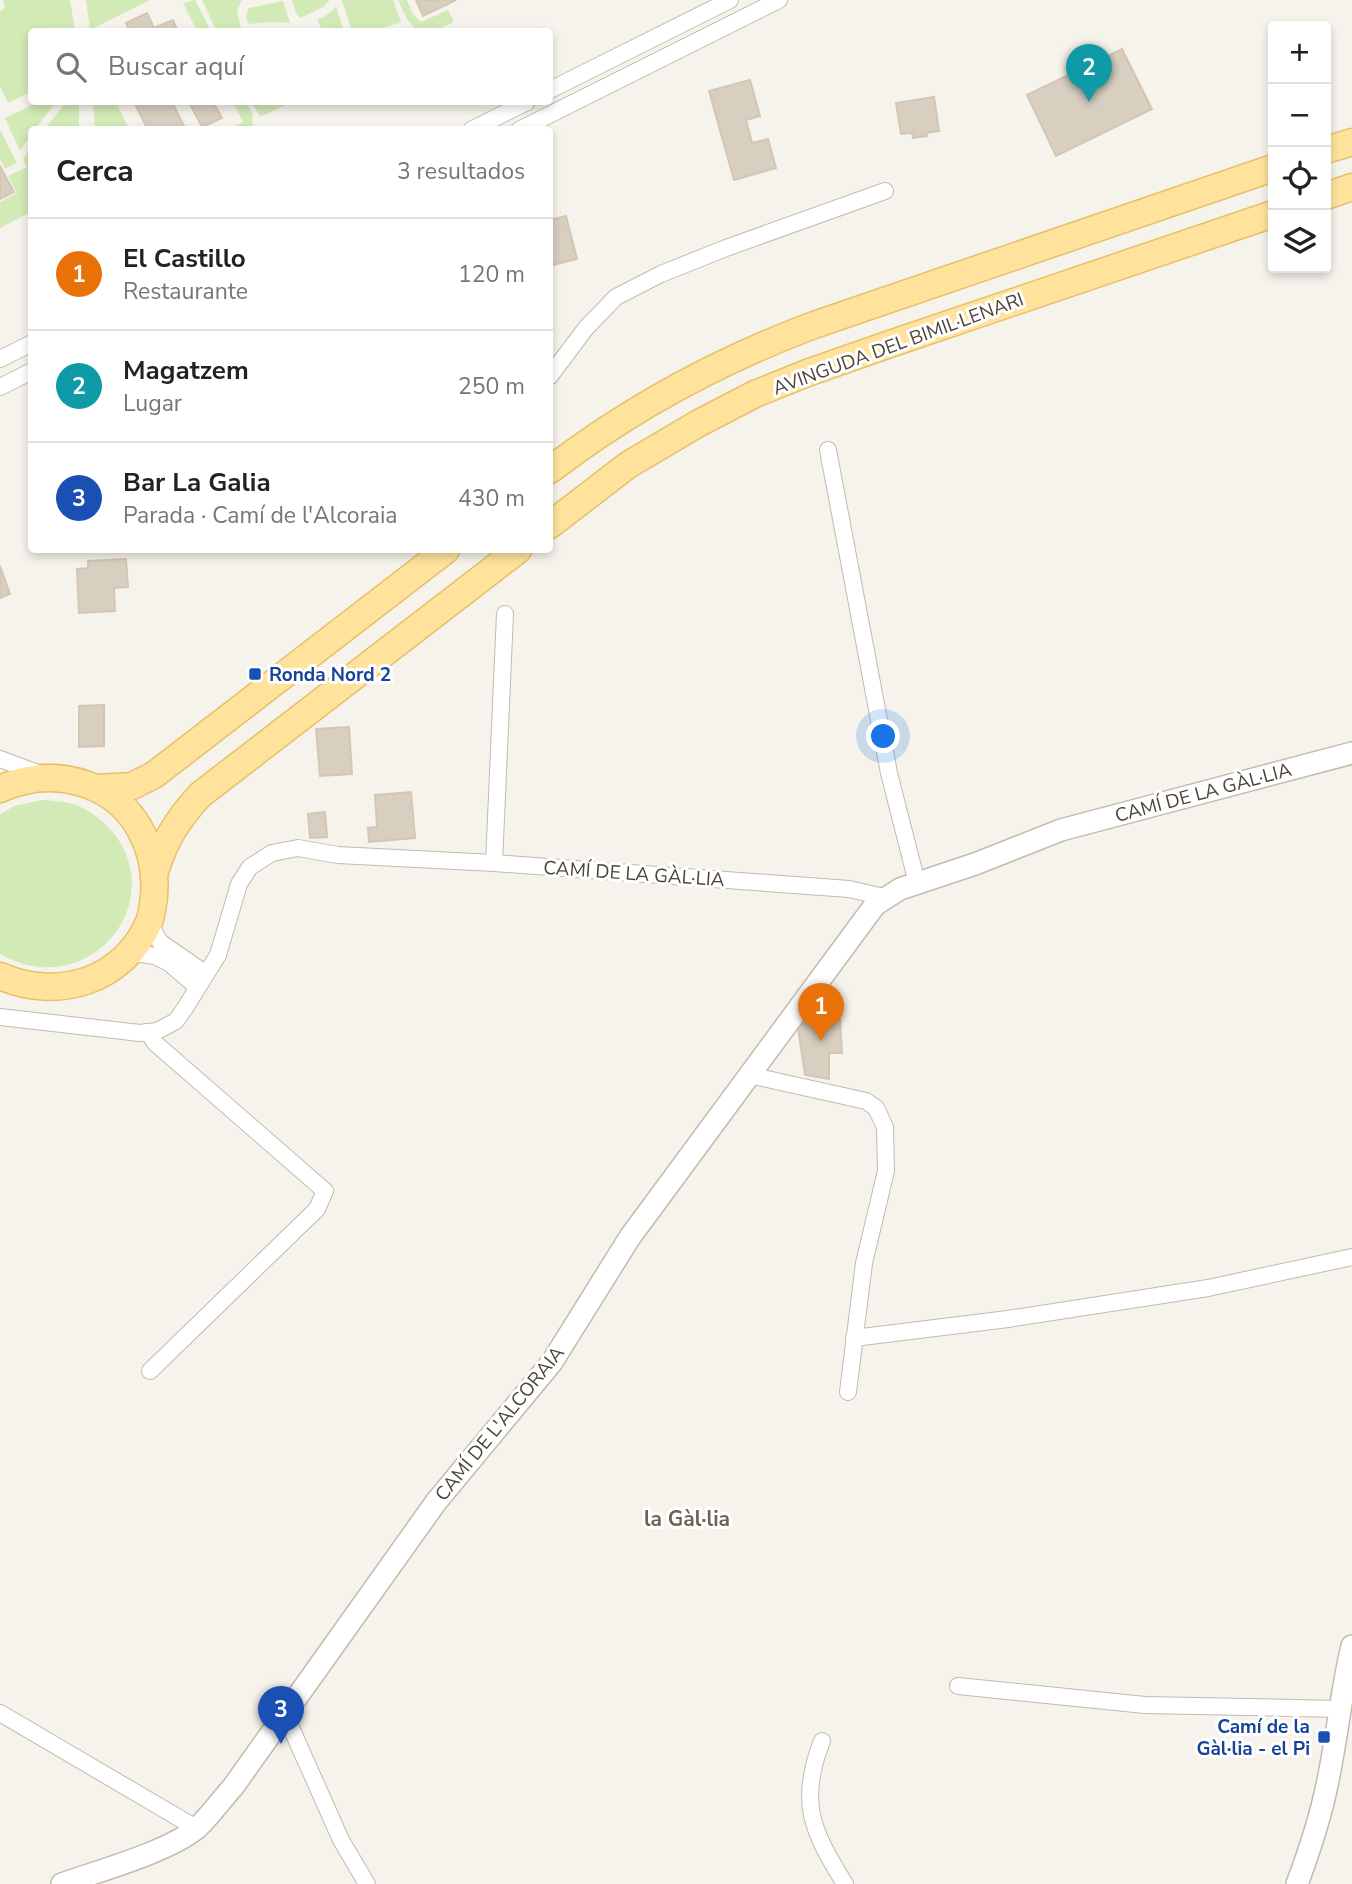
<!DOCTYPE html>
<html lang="es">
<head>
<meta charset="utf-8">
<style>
  body { margin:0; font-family:"Nunito Sans",sans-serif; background:#f6f6f6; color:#222 }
  .controls { position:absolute; right:21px; top:21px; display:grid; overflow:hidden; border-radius:7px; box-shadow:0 4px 10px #0003 }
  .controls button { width:63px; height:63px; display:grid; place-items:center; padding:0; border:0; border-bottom:2px solid #e0e0e0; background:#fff; color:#222; font:35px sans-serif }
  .you { position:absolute; left:884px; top:737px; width:24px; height:24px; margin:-18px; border:5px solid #fff; border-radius:50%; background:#1a73e8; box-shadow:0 0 0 10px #1a73e833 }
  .badge { display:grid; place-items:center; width:46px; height:46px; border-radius:50%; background:#fc3f1d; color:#fff; font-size:23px; font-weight:700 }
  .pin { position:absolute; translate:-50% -58px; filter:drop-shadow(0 2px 4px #0008) }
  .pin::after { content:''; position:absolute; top:37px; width:24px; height:21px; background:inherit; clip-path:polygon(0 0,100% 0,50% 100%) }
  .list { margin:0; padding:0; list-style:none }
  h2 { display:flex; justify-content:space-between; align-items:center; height:91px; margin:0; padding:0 28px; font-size:30px }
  h2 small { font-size:23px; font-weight:400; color:#767676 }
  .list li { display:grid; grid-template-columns:46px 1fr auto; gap:21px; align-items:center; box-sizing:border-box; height:112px; padding:0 28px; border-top:2px solid #e0e0e0 }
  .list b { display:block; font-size:26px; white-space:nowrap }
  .list p { margin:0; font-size:23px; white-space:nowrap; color:#767676 }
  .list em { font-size:23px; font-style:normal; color:#767676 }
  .icon { flex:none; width:38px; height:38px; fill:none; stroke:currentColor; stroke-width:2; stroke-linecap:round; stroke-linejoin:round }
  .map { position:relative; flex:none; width:1352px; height:1884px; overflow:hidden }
  .search { position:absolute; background:#fff; box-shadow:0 4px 10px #0003; left:28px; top:28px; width:525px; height:77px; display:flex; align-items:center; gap:18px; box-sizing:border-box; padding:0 24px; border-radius:7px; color:#767676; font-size:26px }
  .panel { position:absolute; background:#fff; box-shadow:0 4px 10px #0003; left:28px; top:126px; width:525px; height:427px; border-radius:7px }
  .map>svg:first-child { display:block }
</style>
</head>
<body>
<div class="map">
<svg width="1352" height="1884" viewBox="0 0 1352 1884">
  <rect width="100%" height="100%" fill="#f6f3ec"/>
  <g fill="#d2eab5">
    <path d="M3,0H70L75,31L32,32L31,92L8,103L0,86V11L5,8Z"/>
    <path d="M86,0H150L90,30Z"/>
    <path d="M195,0L211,31H197L183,3Z"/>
    <path d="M202,0H242L237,10L241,28L216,30Z"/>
    <path d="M292,0H330L323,7L300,18L295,11Z"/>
    <path d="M341,0H393L401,22L380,29L353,31C347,20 347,11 341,0Z"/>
    <path d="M398,0H407L413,14L421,22L448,10L454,22L434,31H417L407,19Z"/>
    <path d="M283,1L290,23L271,22L248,24L246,16L249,8Z"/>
    <path d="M336,7L344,31H323L317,20L327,15Z"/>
    <path d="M38,102H56L35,129L32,130L31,135L20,151L5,118Z"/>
    <path d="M66,102H79V129H45Z"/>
    <path d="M93,102H116L129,129H95Z"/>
    <path d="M233,102H246L253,115L252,129H229L243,122Z"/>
    <path d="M252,102H292L260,117Z"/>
    <path d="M0,129L17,163L5,169L0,159Z"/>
    <path d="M31,148V212L0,228V202L17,193L8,176L27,167L23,159Z"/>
    <path d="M42,800C51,801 61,801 69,803C83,806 96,815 106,825C176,894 92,1006 0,954V815L14,806Z"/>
  </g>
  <g fill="#d8cfc1" stroke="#d3c7b4" stroke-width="2">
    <path d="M416,0H456L423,16Z"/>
    <path d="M147,13L154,28L173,20L178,32H130L126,23Z"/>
    <path d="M1122,49L1152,109L1056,156L1027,95Z"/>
    <path d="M750,80L760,116L746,120L752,143L768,139L776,168L734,180L709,91Z"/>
    <path d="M934,97L939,131L926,133L927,136L913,138L912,133L901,134L896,103Z"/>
    <path d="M134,102H172L186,130H148Z"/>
    <path d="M189,102H213L222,118L202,127Z"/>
    <path d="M0,166L14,192L0,199Z"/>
    <path d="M566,216L577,259L553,265L550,251V220Z"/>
    <path d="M126,559L128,587L114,588L115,611L79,613L77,569L88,568V561Z"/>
    <path d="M0,566L10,594L0,598Z"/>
    <path d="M104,705V746L79,747V706Z"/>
    <path d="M349,727L352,774L320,776L316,729Z"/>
    <path d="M411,792L415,838L369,842L368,828L377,827L375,795Z"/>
    <path d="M325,812L327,837L310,838L308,814Z"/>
    <path d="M840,1020L842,1053H829V1079L805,1075L798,1028L800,1024Z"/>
  </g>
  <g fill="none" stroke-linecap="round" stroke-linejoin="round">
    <g stroke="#c2bbae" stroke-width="18">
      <g id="minor">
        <path d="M550,90L730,0"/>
        <path d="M471,130L527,102"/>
        <path d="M519,130L779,0"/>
        <path d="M0,359L32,343"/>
        <path d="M550,376L586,328L616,297L661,274L726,248L885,191"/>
        <path d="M0,387L32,371"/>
        <path d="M828,450L889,773L917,883"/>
        <path d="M0,759L43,775"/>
        <path d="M494,863L505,614"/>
        <path d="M149,922L160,942L206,974"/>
        <path d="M128,952L155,956L169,963L197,987"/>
        <path d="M0,1017L140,1033L157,1031L176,1021L185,1008L218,955L239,884L250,867L272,853L298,848L338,855L494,863L849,889L884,897"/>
        <path d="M148,1032L155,1043L325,1191L317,1209L150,1371"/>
        <path d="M749,1075L866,1101L876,1108L885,1127L886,1171L864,1263L848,1392"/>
        <path d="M854,1338L1008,1319L1208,1288L1352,1257"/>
        <path d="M958,1686L1145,1705L1339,1709"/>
        <path d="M284,1712L341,1840L367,1884"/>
        <path d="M0,1713L196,1828"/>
        <path d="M822,1741C798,1802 812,1831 845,1884"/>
      </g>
    </g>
    <g stroke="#c2bbae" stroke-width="24">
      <g id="tertiary">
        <path d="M62,1884C98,1871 168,1852 197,1828C210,1816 221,1800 233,1787L436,1502L552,1362L630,1237L875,905L900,889L975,864L1061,830L1352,753"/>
        <path d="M1297,1884C1309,1852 1320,1819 1327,1785C1337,1739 1341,1692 1352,1646"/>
      </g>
    </g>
    <g stroke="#e6c16a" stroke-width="29">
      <g id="primary">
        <path d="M1326,150L1352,142"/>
        <path d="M1326,196L1352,187"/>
        <path d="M550,470C631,408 718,361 814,325L1273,168"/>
        <path d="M550,525L628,465L699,423L755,394L807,373L884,346L1273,214"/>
        <path d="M97,788L132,786L154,775L446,550"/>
        <path d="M0,789C29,776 58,774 88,785C134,801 158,849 154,896C153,904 152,914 149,922C123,982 57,1001 0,976"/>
        <path d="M155,872C164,841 178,819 200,795L518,550"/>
      </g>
    </g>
    <use href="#minor" stroke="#fff" stroke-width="16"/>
    <use href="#tertiary" stroke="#fff" stroke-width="21"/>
    <use href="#primary" stroke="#ffe39c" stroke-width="26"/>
  </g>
  <g fill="#1a4fb4" stroke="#fff" stroke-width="2.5">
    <rect x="248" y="667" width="14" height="14" rx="3.5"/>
    <rect x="1317" y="1730" width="14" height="14" rx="3.5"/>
  </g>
  <g text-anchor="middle" stroke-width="6" stroke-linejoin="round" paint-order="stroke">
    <g font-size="19" fill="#4b4439" stroke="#fff">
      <text transform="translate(898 343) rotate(-20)" y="7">AVINGUDA DEL BIMIL·LENARI</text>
      <text transform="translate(1203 792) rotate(-15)" y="7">CAMÍ DE LA GÀL·LIA</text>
      <text transform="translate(634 873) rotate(4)" y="7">CAMÍ DE LA GÀL·LIA</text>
      <text transform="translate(499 1423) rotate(-51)" y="7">CAMÍ DE L'ALCORAIA</text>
    </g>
    <g font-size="19" font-weight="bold" fill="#164399" stroke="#fff" text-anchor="start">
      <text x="269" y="681">Ronda Nord 2</text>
      <text x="1310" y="1733" text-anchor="end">Camí de la<tspan x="1310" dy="22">Gàl·lia - el Pi</tspan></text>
    </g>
    <g font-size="21" font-weight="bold" fill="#6e6250" stroke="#fff">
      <text x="687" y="1526">la Gàl·lia</text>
    </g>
  </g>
</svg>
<div class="controls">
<button>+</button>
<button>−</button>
<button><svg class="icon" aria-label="locate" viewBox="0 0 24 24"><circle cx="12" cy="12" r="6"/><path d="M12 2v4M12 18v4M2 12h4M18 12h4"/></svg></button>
<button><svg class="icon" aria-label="layers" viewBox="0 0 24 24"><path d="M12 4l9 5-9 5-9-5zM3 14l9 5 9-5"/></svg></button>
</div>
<div class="you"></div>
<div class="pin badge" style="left:821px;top:1041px;background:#e8710a">1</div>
<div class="pin badge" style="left:1089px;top:102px;background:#0f9aa8">2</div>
<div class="pin badge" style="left:281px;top:1744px;background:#1a4fb4">3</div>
<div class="search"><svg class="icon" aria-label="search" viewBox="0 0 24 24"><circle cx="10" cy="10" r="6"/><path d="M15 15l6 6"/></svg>Buscar aquí</div>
<section class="panel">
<h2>Cerca<small>3 resultados</small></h2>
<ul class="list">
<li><span class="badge" style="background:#e8710a">1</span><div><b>El Castillo</b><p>Restaurante</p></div><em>120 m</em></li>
<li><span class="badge" style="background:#0f9aa8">2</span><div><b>Magatzem</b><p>Lugar</p></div><em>250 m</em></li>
<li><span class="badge" style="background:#1a4fb4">3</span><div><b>Bar La Galia</b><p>Parada · Camí de l'Alcoraia</p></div><em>430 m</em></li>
</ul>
</section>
</div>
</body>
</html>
